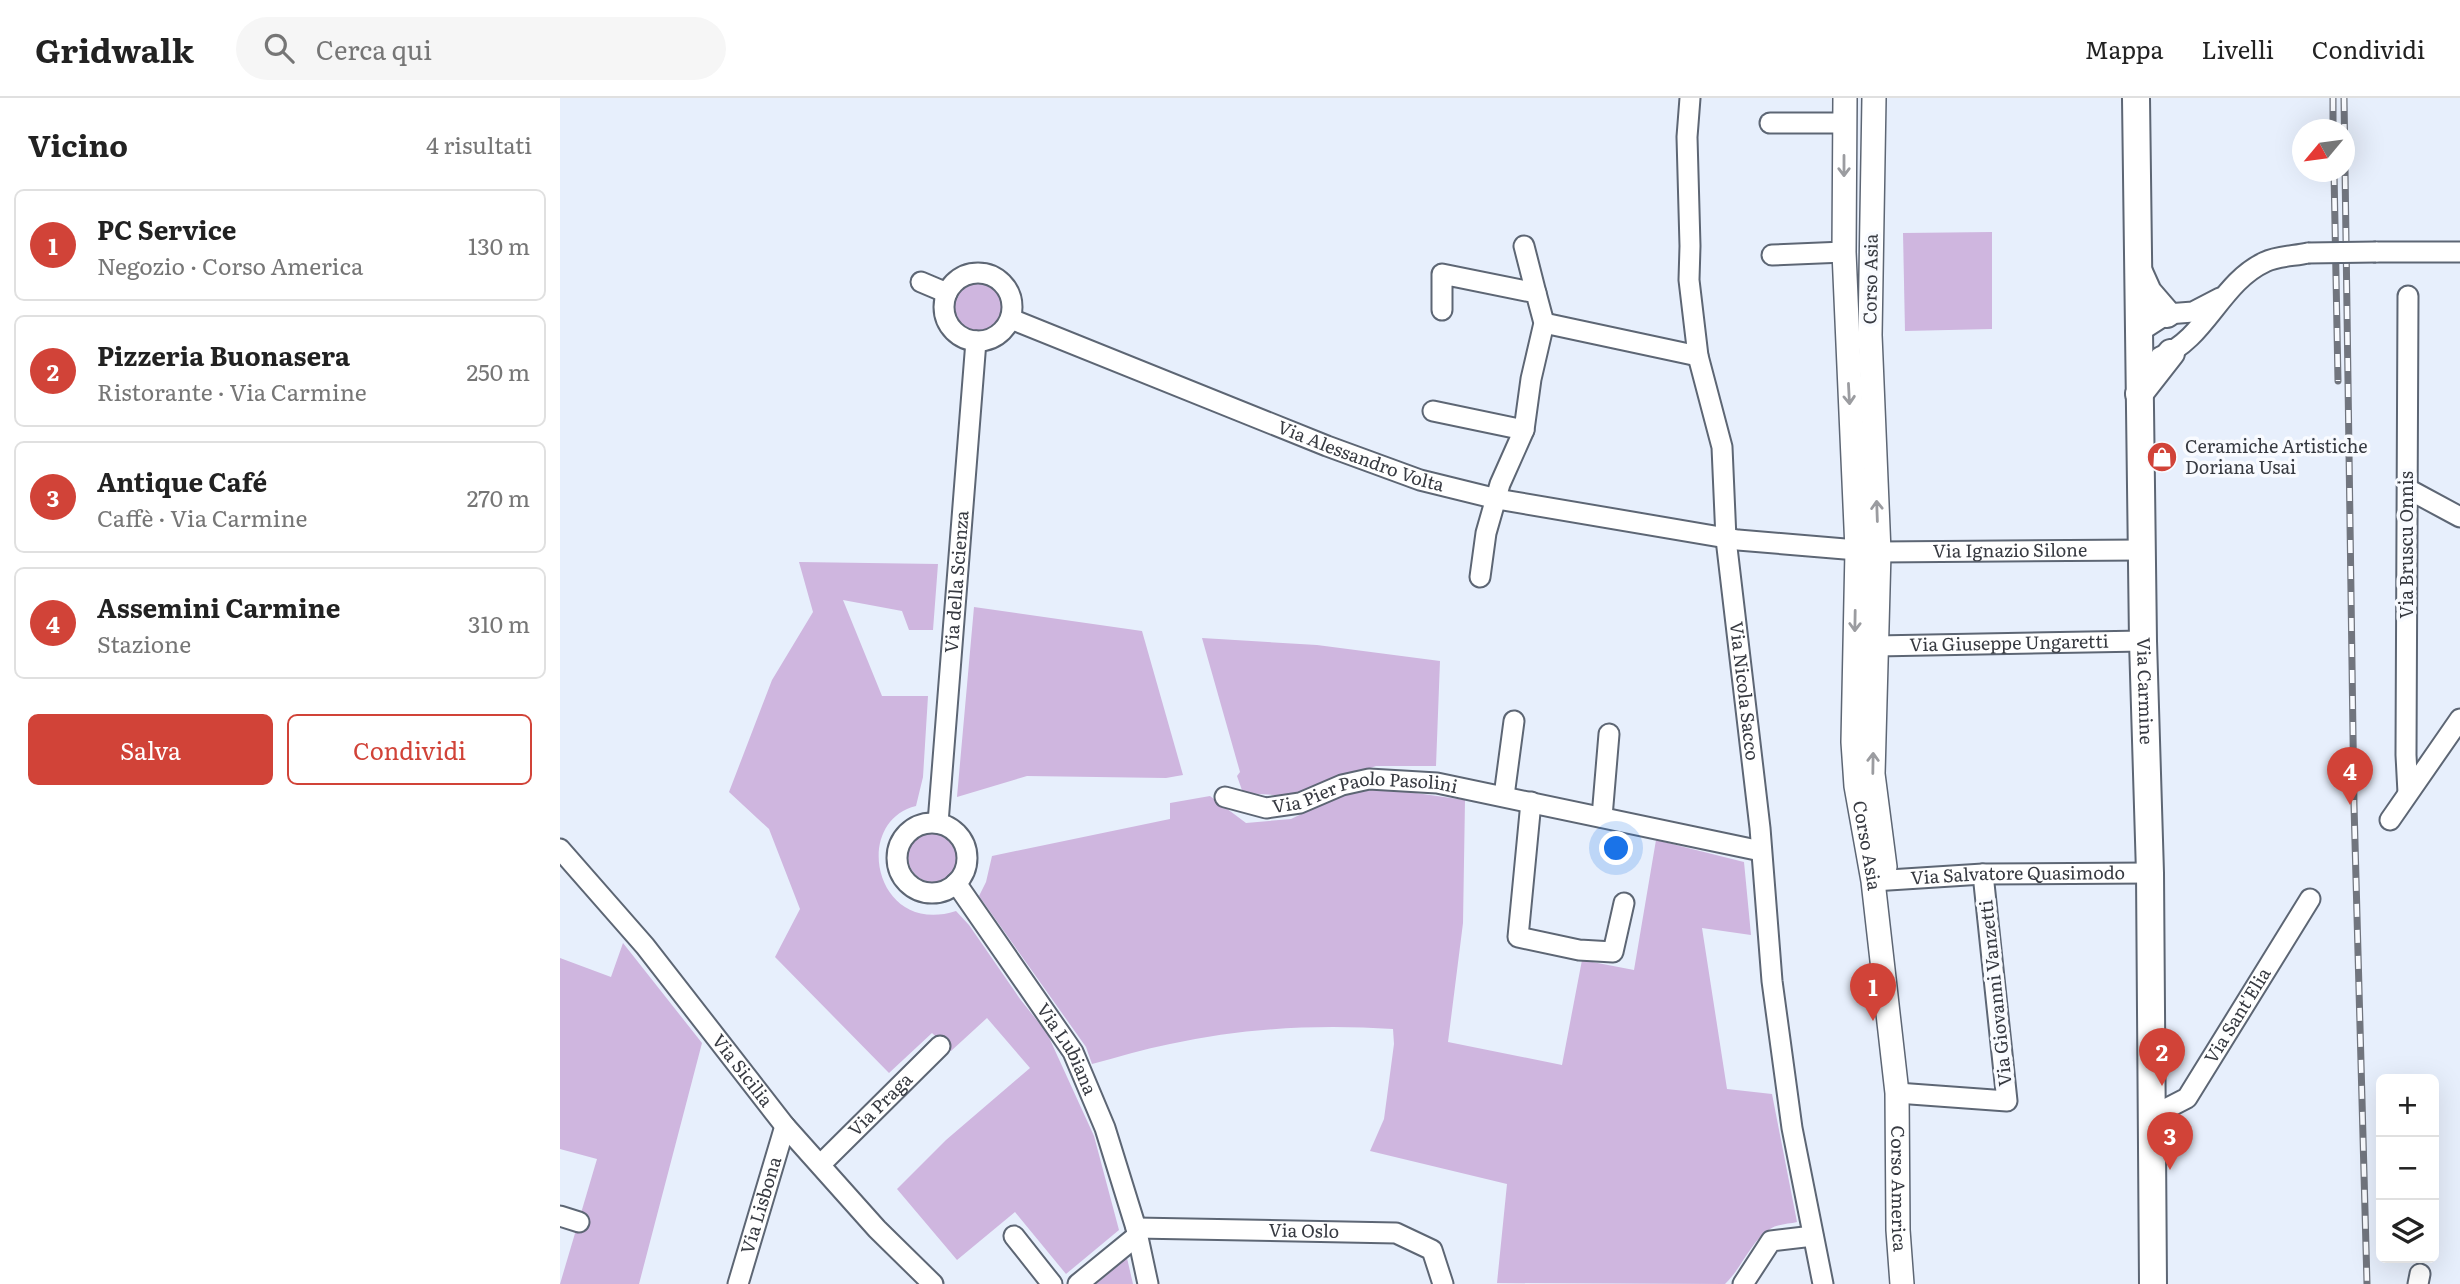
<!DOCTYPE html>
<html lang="it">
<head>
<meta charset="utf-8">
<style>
  body { margin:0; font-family:Literata,serif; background:#f6f6f6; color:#222 }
  .controls { position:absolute; right:21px; bottom:21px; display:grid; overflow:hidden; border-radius:10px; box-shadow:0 7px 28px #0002 }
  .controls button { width:63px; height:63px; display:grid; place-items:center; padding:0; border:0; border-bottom:2px solid #e0e0e0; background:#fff; color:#222; font:35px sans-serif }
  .compass { position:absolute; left:1732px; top:21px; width:63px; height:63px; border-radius:50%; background:#fff; box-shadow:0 7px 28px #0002; rotate:241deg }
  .you { position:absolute; left:1057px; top:751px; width:24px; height:24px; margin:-18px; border:5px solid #fff; border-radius:50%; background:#1a73e8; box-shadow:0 0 0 10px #1a73e833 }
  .badge { display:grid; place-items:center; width:46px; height:46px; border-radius:50%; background:#d14338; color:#fff; font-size:23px; font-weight:700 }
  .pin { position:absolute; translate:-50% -58px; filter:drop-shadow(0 2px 4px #0008) }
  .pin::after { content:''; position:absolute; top:37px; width:24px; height:21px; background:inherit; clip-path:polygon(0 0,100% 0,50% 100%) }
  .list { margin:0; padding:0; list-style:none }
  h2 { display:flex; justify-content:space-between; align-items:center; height:91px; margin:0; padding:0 28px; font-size:30px }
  h2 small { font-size:23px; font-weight:400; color:#767676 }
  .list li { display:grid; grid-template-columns:46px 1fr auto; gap:21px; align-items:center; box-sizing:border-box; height:112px; margin:0 14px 14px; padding:0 14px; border:2px solid #e0e0e0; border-radius:10px }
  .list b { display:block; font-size:26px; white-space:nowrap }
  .list p { margin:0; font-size:23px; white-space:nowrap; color:#767676 }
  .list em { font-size:23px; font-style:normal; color:#767676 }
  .actions { display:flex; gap:14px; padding:21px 28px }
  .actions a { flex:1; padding:16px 0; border:2px solid #d14338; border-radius:10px; text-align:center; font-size:24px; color:#d14338 }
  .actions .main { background:#d14338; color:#fff }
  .icon { flex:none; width:38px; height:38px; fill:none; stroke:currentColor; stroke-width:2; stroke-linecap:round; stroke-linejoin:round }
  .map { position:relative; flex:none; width:1900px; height:1186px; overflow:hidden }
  header { display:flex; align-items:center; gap:42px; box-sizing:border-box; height:98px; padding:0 35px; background:#fff; border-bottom:2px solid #e0e0e0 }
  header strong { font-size:33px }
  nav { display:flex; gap:38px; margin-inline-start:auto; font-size:24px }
  .search { width:490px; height:63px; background:#f6f6f6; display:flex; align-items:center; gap:18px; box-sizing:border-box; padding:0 24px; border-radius:38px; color:#767676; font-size:26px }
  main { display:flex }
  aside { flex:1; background:#fff }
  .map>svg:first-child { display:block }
</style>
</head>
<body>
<header>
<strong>Gridwalk</strong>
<div class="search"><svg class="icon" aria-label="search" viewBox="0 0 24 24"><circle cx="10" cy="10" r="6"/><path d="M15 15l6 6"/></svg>Cerca qui</div>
<nav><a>Mappa</a><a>Livelli</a><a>Condividi</a></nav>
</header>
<main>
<aside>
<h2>Vicino<small>4 risultati</small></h2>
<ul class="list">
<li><span class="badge">1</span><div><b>PC Service</b><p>Negozio · Corso America</p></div><em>130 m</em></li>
<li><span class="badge">2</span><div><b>Pizzeria Buonasera</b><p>Ristorante · Via Carmine</p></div><em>250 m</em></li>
<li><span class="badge">3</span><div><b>Antique Café</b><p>Caffè · Via Carmine</p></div><em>270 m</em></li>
<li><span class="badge">4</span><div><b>Assemini Carmine</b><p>Stazione</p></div><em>310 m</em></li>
</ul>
<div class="actions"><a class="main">Salva</a><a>Condividi</a></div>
</aside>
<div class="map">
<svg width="1900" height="1186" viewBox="0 0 1900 1186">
  <rect width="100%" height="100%" fill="#e7effc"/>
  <g fill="#cfb6df">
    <path d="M1432,134V231L1345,233L1343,135Z"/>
    <circle cx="417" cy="209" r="25"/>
    <path d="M239,464L378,466L373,532H349L342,513L283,502L322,598H368L363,679L356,708C291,724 315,839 396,813L409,827L460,901L487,935L534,1038L559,1132L506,1176L455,1114L397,1162L337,1091L386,1042L470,970L427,920L391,953L372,935L329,975L215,859L240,811L209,731L169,694L212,582L253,514Z"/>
    <path d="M414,509L582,533L623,677L606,680L467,678L397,699Z"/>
    <path d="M642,540L757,547L880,563L876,668H816L730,698L683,695L677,678L680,674Z"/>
    <path d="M814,689L905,702L903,825L888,944L1002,967L1022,862L1074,872L1096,742L1184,764L1191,837L1142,830L1167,991L1212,996L1237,1124C1229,1126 1217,1126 1210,1131C1190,1144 1182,1170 1165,1186L937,1185L947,1086L810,1053L824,1021L834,946L833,931C758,926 683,930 610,946C584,951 558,959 532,966L526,949L419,798L426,784L432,758L610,721V705L650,698L686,725L731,721L791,692Z"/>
    <circle cx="373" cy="759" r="25"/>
    <path d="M63,845L142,945L79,1186H0L37,1061L0,1051V860L51,879Z"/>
    <path d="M567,1160L573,1186H536Z"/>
  </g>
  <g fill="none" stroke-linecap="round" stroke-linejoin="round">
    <g stroke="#5d6674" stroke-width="23">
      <g id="minor">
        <path id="s1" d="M1130,0L1127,39L1130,148L1129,182L1138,258L1162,349L1166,441L1200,730L1212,883L1232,1030L1263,1186"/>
        <path d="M1210,25H1284"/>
        <path d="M964,148L976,195"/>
        <path d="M1816,154H1900"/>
        <path d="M1212,157L1284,154"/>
        <circle cx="418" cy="209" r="34"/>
        <path d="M361,184L387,195"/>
        <path d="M1848,198L1846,657L1848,695"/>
        <path d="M882,212V176L976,195L984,225L971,281L964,332L940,386L926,435L920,479"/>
        <path id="s2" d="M451,221L767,348L860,382L937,401L1178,442L1297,452"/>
        <path d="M984,225L1138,258"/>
        <path d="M1579,234L1607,216L1633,214L1660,200"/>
        <path d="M1600,259C1645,242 1661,184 1705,164C1717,158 1735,158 1748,155"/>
        <path d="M873,313L964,332"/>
        <path d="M1848,391L1900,419"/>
        <path id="s3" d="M1319,454L1581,452"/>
        <path id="s4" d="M1316,548L1583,543"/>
        <path d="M944,698L954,623"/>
        <path id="s5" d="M665,699L706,710L740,705L782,687L809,681L877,685L1201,753"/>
        <path d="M971,704L958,839L1019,852L1053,854L1064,805"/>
        <path d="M1042,719L1049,636"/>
        <path d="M1830,722L1900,621"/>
        <path id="s6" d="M378,725L416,243"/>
        <circle cx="372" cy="760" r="35"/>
        <path id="s7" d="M0,751L85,848L225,1028L317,1131L373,1186"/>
        <path id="s8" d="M1313,783L1423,776L1590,775"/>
        <path id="s9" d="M396,785L513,954L545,1030L576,1130L588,1186"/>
        <path d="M1337,995L1447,1003L1423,776"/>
        <path id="s10" d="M1592,1018L1627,1000L1750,801"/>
        <path id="s11" d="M261,1066L380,948"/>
        <path d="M0,1118L19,1124"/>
        <path id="s12" d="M576,1130L836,1135L872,1152L883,1186"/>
        <path d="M454,1138L492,1186"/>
        <path id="s13" d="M178,1186L225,1028"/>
        <path d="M518,1186L578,1137"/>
        <path d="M1183,1186L1211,1143L1253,1138"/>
        <path d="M1858,1186L1860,1176"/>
      </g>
    </g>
    <g stroke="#5d6674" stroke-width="26">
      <g id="tertiary">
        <path id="s14" d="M1285,0L1284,154L1297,452L1293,644L1296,688L1313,783L1337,995L1338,1132L1342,1186"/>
        <path d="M1314,0L1310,237L1319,454L1313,676L1325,769"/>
      </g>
    </g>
    <g stroke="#5d6674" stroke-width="30">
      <g id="secondary">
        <path id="s15" d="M1576,0L1583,543L1590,775L1593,1186"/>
        <path d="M1579,174L1588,194L1607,216"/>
        <path d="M1579,296L1611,255"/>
      </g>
    </g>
    <use href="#minor" stroke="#fff" stroke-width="19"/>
    <use href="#tertiary" stroke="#fff" stroke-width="23"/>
    <use href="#secondary" stroke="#fff" stroke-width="26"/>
    <g stroke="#71757e" stroke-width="7">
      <g id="rail">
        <path d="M1773,0V32"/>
        <path d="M1784,0L1794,707L1807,1186"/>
        <path d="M1774,74L1778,283"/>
      </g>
    </g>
    <use href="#rail" stroke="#f9fbff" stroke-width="4.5" stroke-dasharray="13" stroke-linecap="butt"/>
    <g stroke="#5d6674" stroke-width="23" stroke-linecap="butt">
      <path id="minor-bridge" d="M1748,155L1816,154"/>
    </g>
    <use href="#minor-bridge" stroke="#fff" stroke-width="19"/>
  </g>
  <defs><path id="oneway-shaft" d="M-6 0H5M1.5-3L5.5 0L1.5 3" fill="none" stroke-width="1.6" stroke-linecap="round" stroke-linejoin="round" transform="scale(1.75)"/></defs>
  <g stroke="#9b9ca0">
    <use href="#oneway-shaft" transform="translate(1284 68) rotate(90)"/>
    <use href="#oneway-shaft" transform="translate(1289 296) rotate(87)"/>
    <use href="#oneway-shaft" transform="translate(1317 413) rotate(-92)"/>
    <use href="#oneway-shaft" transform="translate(1295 523) rotate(91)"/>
    <use href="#oneway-shaft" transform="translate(1313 665) rotate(-89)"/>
  </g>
  <defs>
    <g id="shop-disc" transform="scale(1.575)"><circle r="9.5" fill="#d14338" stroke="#f9fbff"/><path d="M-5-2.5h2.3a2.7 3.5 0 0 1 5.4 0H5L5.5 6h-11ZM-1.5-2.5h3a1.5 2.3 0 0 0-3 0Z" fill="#fff"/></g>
  </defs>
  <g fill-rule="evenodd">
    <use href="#shop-disc" x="1602" y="359"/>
  </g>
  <g text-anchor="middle" stroke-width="7" stroke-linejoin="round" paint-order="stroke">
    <g font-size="18" fill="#373a41" stroke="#f9fbff">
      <text transform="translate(1311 181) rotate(-89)" y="6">Corso Asia</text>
      <text dy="6" stroke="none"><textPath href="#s2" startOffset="376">Via Alessandro Volta</textPath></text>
      <text transform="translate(1847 447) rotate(-90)" y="6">Via Bruscu Onnis</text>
      <text dy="6" stroke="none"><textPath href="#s3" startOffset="131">Via Ignazio Silone</textPath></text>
      <text dy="6" stroke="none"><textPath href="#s6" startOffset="242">Via della Scienza</textPath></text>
      <text dy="6" stroke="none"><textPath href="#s4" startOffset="133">Via Giuseppe Ungaretti</textPath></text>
      <text dy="6" stroke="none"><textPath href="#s1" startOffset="598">Via Nicola Sacco</textPath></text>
      <text dy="6" stroke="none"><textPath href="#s15" startOffset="593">Via Carmine</textPath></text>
      <text dy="6" stroke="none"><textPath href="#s5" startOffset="144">Via Pier Paolo Pasolini</textPath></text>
      <text dy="6" stroke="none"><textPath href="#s14" startOffset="749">Corso Asia</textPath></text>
      <text dy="6" stroke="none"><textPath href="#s8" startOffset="145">Via Salvatore Quasimodo</textPath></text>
      <text transform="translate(1436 895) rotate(-96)" y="6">Via Giovanni Vanzetti</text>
      <text dy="6" stroke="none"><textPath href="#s10" startOffset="136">Via Sant'Elia</textPath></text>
      <text dy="6" stroke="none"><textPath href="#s9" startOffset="200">Via Lubiana</textPath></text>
      <text dy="6" stroke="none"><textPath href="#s7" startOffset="287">Via Sicilia</textPath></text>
      <text dy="6" stroke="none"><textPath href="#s11" startOffset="84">Via Praga</textPath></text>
      <text dy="6" stroke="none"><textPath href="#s14" startOffset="1094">Corso America</textPath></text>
      <text dy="6" stroke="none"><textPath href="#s13" startOffset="82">Via Lisbona</textPath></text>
      <text dy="6" stroke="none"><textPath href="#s12" startOffset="168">Via Oslo</textPath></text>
    </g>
    <g font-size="18" fill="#373a41" stroke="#f9fbff" text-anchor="start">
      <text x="1625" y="355">Ceramiche Artistiche<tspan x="1625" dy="21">Doriana Usai</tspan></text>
    </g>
  </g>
</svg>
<div class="controls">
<button>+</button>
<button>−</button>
<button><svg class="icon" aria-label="layers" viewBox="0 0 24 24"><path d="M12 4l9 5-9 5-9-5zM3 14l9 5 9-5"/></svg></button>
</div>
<svg class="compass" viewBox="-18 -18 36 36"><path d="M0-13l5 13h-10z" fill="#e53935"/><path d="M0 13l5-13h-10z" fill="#767676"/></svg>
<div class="you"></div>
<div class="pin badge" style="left:1313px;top:923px">1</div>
<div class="pin badge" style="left:1602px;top:988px">2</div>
<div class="pin badge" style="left:1610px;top:1072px">3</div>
<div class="pin badge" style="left:1790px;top:707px">4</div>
</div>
</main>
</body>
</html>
